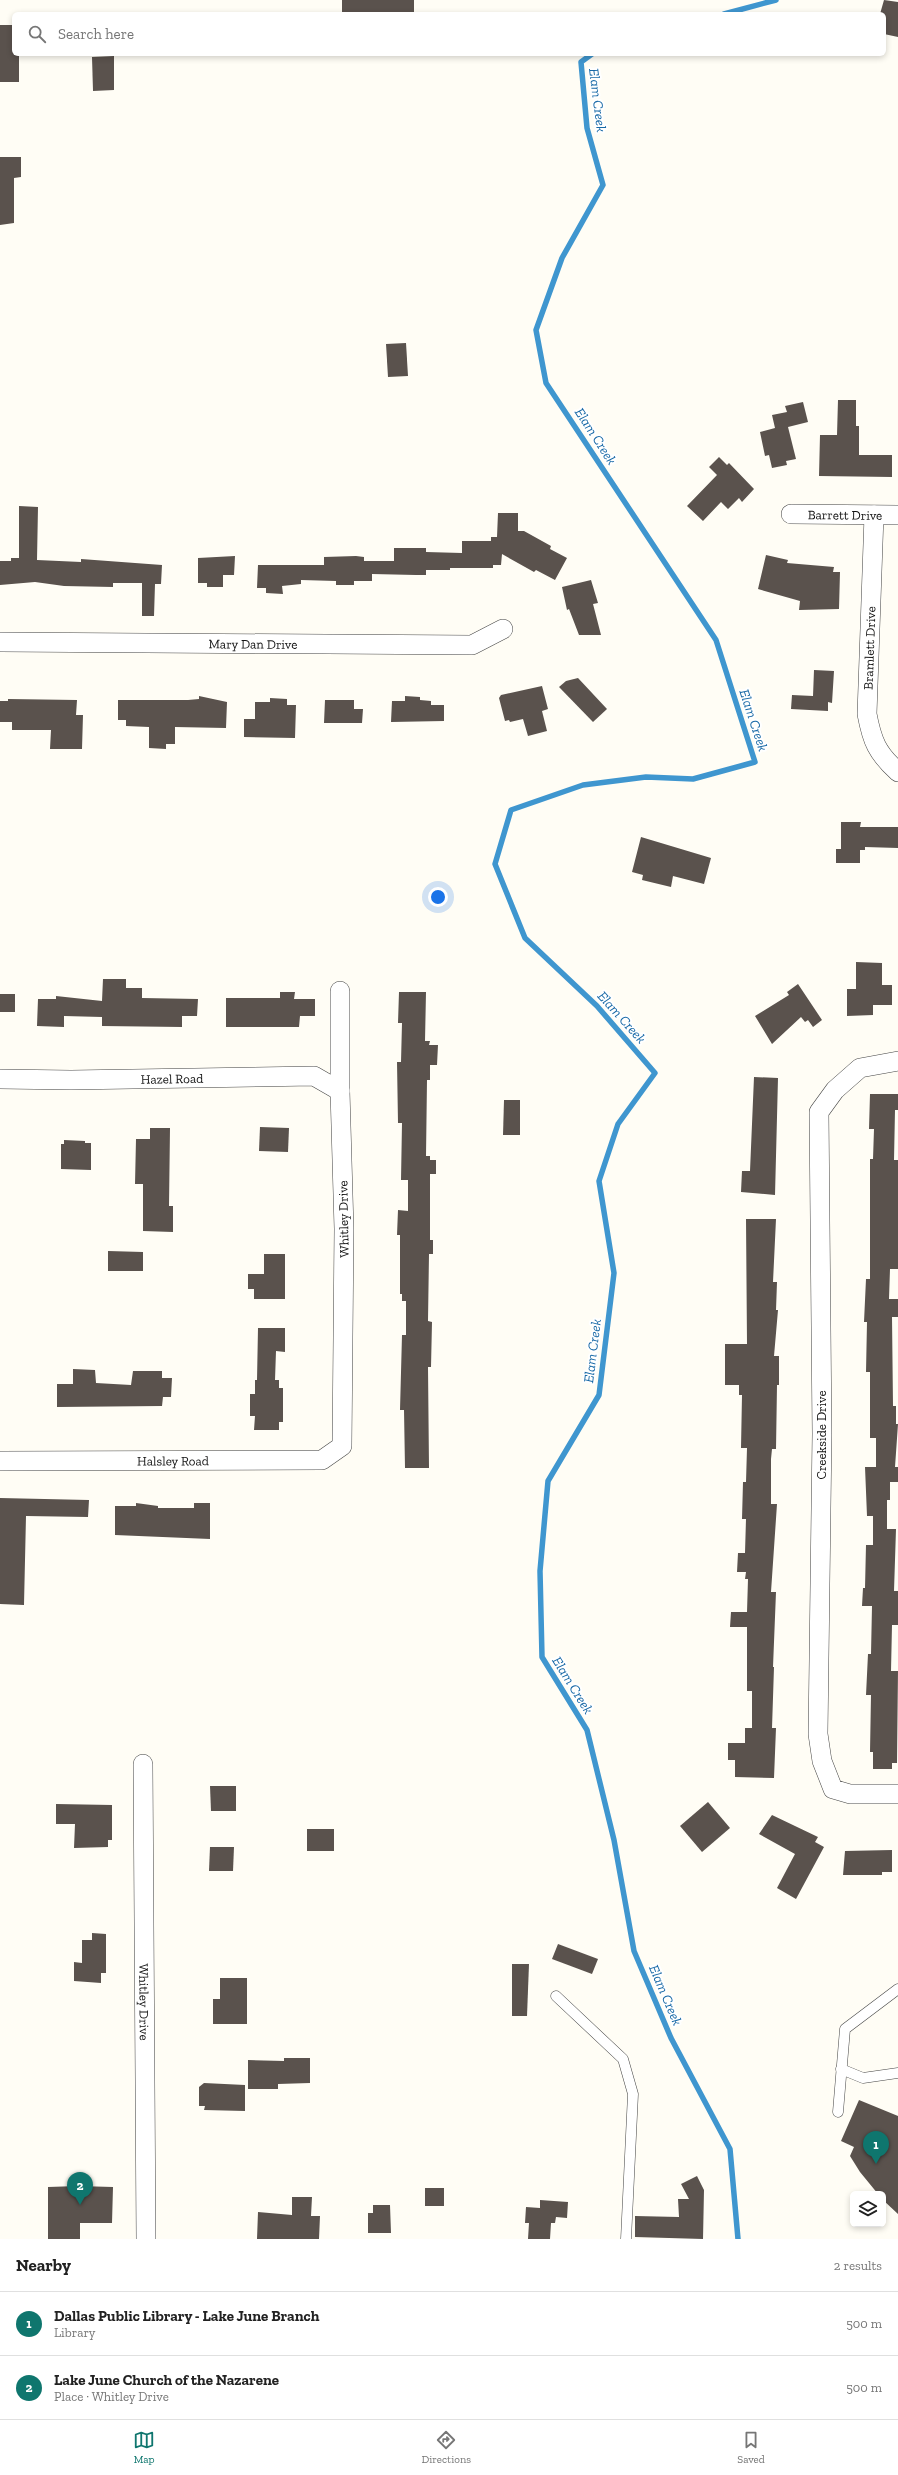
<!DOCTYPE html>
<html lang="en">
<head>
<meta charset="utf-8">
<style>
  body { margin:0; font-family:"Zilla Slab",serif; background:#f6f6f6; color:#222 }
  .controls { position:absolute; right:12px; bottom:12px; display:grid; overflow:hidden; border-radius:6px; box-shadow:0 2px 6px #0003 }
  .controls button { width:36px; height:36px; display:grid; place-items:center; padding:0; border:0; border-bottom:1px solid #e0e0e0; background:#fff; color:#222; font:20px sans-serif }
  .you { position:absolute; left:438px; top:897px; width:14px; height:14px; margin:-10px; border:3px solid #fff; border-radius:50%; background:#1a73e8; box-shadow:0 0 0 6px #1a73e833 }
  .badge { display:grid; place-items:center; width:26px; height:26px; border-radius:50%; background:#0f766e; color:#fff; font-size:13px; font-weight:700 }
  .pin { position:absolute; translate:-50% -33px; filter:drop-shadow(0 1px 2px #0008) }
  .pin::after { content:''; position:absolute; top:21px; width:14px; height:12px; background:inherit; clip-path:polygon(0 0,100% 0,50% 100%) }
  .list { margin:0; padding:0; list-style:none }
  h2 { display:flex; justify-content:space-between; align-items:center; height:52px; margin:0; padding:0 16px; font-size:17px }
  h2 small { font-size:13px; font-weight:400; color:#767676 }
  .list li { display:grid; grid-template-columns:26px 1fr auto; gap:12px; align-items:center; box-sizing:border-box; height:64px; padding:0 16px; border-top:1px solid #e0e0e0 }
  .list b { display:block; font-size:15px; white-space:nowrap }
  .list p { margin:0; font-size:13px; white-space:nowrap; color:#767676 }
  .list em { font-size:13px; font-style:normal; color:#767676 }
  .icon { flex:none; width:22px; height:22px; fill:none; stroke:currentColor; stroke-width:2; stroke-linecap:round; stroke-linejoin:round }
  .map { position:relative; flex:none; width:898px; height:2239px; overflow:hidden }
  .search { position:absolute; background:#fff; box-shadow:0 2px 6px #0003; left:12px; right:12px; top:12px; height:44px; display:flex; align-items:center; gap:10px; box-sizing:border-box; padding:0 14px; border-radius:6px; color:#767676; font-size:15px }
  .sheet { height:180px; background:#fff }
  nav { display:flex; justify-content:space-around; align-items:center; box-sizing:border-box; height:56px; border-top:1px solid #e0e0e0; background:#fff; font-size:11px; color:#767676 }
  nav a { display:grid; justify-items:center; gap:2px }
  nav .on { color:#0f766e }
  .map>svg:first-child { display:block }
</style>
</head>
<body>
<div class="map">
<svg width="898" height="2239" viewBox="0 0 898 2239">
  <rect width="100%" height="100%" fill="#fffdf5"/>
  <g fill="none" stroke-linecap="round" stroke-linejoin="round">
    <g stroke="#3f96cf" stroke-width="5.5">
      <path d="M724,14L776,0"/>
      <path d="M592,54L581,62L587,128L603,185L562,258L536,330L546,383L716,640L755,762L693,779L646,777L583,785L511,810L495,864L525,938L597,1006L655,1073L618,1124L599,1181L614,1273L599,1395L548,1481L540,1571L542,1657L587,1730L614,1840L634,1951L671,2038L730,2149L738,2239"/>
    </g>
  </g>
  <g fill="#5a524d">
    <rect x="342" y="0" width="72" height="14"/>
    <path d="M884,0L898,2V37L884,34V14H880Z"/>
    <path d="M0,25H14V55H19V82H0Z"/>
    <path d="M114,56V90L93,91L92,57Z"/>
    <path d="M0,157H21V177L14,178V223L0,225Z"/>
    <path d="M406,343L408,376L388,377L386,344Z"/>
    <path d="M838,400H856V426H859V455H892V477L819,476L820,435H837Z"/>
    <path d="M803,402L808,422L788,427L796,459L786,461L787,465L772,468L769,455L765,456L760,432L775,428L772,415L787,412L785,406Z"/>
    <path d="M719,457L727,465L729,463L754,489L742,502L739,498L728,509L721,502L703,521L687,506L717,475L709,467Z"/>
    <path d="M19,506L38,507L37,560L81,562V559L162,565L161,584H155L154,616H142V583H113V587L64,586L35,582L0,585V561H11V558H19Z"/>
    <path d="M498,513H518V531H524L551,546L550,549L567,558L555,580L536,570L534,572L502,554L501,565H493V568H450V570H426V575H416L372,574V581H354V585H336V581L301,580V584L282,586L283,594L266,593V588H257L258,565H324V557L356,556L364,557V561H394V548H426V552L462,553V541H491V537H497Z"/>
    <path d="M766,555L788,560L787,563L834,567L833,572H840L839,609L799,610L800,601L758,589Z"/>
    <path d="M235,556L234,575H223V587H207V583H198V558Z"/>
    <path d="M591,580L598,603L593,604L601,635H579L569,609L567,610L562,587Z"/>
    <path d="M814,670L834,671L832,703L828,702V711L791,709L792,695L813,696Z"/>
    <path d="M578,678L607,709L593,722L559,687L566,681Z"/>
    <path d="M542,686L548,709L542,711L547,731L528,736L523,719L510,722L509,720L505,721L499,698L501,695Z"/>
    <path d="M199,696L227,702L226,728L175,727V744H166V749L149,748V727L126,726V720H118V700H188L199,699Z"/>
    <path d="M405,696L420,697V700L431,701V705H444V721L391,722L392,701H405Z"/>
    <path d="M270,698L287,699V705H296L295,738L244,737V719H255V702H270Z"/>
    <path d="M8,699L77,700L76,715H83L82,749H50L51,730H12V722H0V701H8Z"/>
    <path d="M325,700H354V709H363L362,723H324Z"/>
    <path d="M841,822H861L860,827H898V848L865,847V850H860V863H836V849H841Z"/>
    <path d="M641,837L711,858L704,884L673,876L671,887L642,880L643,875L632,872Z"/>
    <path d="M856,962L882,963V985H892V1005H873V1015L847,1016V989H856Z"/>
    <path d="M103,979H126V988H142V998L198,999L197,1016H182V1027L102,1026V1017L64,1016V1027L37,1026L38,999H56V996L102,1001Z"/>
    <path d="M798,984L822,1020L813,1027L808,1020L805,1022L801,1017L772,1044L755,1016L789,995L787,992Z"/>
    <path d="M280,992H295L294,999H315V1016H300L299,1027H226V998H280Z"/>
    <path d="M399,992H426L425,1041H430L429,1045H438L437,1065H430V1080H427L426,1156H430V1160H436V1174H430V1240H433V1254H429L428,1321L432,1322L431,1367H428L429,1468H405L404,1410H400L402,1335H406V1301H402V1294H400V1235H397L398,1210L408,1211V1180H401L402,1123H398L397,1062H401L402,1023H398Z"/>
    <rect x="0" y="994" width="15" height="18"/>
    <path d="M754,1077L778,1078L775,1195L741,1192L742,1171H750Z"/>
    <path d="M870,1094H898V1110H895L894,1160H898V1269H890L889,1299H898V1317H892L893,1406H896V1424H898L895,1467H898V1482H890V1500H887V1529H896L894,1591H898V1625H892L891,1671H898L897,1763H892V1769H873V1752H870L871,1695H866L868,1654H871L872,1606H862L863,1588H865L866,1545H873V1516H867L865,1467H876V1438H870V1372H866L867,1322H864L866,1279H870V1159H873L874,1129H869Z"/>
    <path d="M504,1100H520V1135H503Z"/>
    <path d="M260,1127L289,1128L288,1152L259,1151Z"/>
    <path d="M150,1128H170L169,1206H173V1232L143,1231V1184H135L136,1139H150Z"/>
    <path d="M64,1140L85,1141V1143H91V1170L61,1169V1144H64Z"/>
    <path d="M746,1219H776L773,1282H777L776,1310H778L774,1356H779V1385H777L776,1449H772L771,1459V1504H777L771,1592H776L773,1667H774L772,1728H776L774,1778L735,1777V1760H728V1743H745V1728H752V1691H747V1627H730L731,1612H747L748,1579H745L746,1572H737L738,1553H745L746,1519H742L743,1482H746L747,1448H741L742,1395H739V1385H725V1344H747Z"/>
    <path d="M108,1251L143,1252V1271H108Z"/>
    <path d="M264,1254H285V1299H254V1289H248V1274H264Z"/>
    <path d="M258,1328H285V1352L276,1351L275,1380H279V1388H283V1422H279V1430H254L255,1416H250V1394H255V1380H257Z"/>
    <path d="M73,1369L95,1370L96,1383L131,1385L133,1371H162V1378H172L171,1397H163L162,1406L57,1407V1384H73Z"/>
    <path d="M0,1498L89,1500L88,1517L26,1516L24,1605L0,1604Z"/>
    <path d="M136,1503L158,1506V1508H194V1503H210V1539L115,1535V1506H136Z"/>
    <path d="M210,1786H236V1811H211Z"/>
    <path d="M708,1802L730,1828L702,1852L680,1826Z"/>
    <path d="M56,1804L112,1805V1840H108V1847L74,1848L75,1824H56Z"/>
    <path d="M772,1815L818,1837L815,1842L824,1847L796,1899L777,1888L795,1854L759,1834Z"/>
    <rect x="307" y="1829" width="27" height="22"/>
    <path d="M210,1847H234L233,1871H209Z"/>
    <path d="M892,1850V1872H882V1875H843L845,1851Z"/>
    <path d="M92,1933L106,1934V1973H101V1983L74,1981V1962L82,1963V1940H92Z"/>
    <path d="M558,1944L598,1959L592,1974L552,1959Z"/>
    <path d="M512,1964H529L527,2016H512Z"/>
    <path d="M220,1978H247V2024H213V1999H220Z"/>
    <path d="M284,2058H310V2083L278,2084V2089H248V2060L284,2061Z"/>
    <path d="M204,2083L245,2085V2111L204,2110L205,2106H199V2087Z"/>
    <path d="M859,2100L898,2116V2214L883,2200V2194H878L860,2172L850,2156L854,2147L841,2141Z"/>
    <path d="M697,2176L704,2190L703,2239L635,2237V2216L679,2217L678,2199H689L681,2184Z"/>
    <path d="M78,2186L113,2187L112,2223H80V2239H48V2187Z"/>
    <rect x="425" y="2188" width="19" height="18"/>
    <path d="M292,2197H312L311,2216H320L319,2239H257L258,2212L292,2215Z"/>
    <path d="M540,2200L568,2202L567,2218L556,2217L555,2223H551L550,2239H528L529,2223H525L526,2207L540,2208Z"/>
    <path d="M373,2205H390L391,2233H368V2213H373Z"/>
  </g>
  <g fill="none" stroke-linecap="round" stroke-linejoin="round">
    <g stroke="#444" stroke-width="11">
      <g id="service">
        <path d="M556,1996L623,2059L633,2094L626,2239"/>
        <path d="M841,2069L863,2078L898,2073"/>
        <path d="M838,2112L845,2029L898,1989"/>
      </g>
    </g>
    <g stroke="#444" stroke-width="20">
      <g id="minor">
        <path id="s1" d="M791,514L898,515"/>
        <path d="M874,515L867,714C872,741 877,753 898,772"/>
        <path id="s2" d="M0,642L472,645L503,629"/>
        <path d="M898,1061L860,1068L835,1090L819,1112L822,1434L818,1734L822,1761L833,1789L850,1794H898"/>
        <path id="s3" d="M0,1079L71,1080L314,1076L340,1091"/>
        <path id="s4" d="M0,1461L322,1460L342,1446L344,1229L340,1091V991"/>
        <path id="s5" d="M143,1764L146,2239"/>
      </g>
    </g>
    <use href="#service" stroke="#fff" stroke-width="10"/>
    <use href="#minor" stroke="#fff" stroke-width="19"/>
  </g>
  <g text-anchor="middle" stroke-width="4" stroke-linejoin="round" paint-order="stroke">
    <g font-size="13" fill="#111" stroke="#fff">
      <text dy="5" stroke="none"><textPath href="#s1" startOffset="54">Barrett Drive</textPath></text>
      <text dy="5" stroke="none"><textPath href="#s2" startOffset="253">Mary Dan Drive</textPath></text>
      <text transform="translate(869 648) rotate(-88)" y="5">Bramlett Drive</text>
      <text dy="5" stroke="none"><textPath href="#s3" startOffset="172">Hazel Road</textPath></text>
      <text transform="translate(343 1219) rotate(-91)" y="5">Whitley Drive</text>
      <text transform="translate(821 1435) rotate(-90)" y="5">Creekside Drive</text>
      <text dy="5" stroke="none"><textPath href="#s4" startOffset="173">Halsley Road</textPath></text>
      <text dy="5" stroke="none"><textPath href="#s5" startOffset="238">Whitley Drive</textPath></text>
    </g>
    <g font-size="14" font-style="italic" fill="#1768a6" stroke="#fff">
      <text transform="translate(598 100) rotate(83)" y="5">Elam Creek</text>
      <text transform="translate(596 436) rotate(57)" y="5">Elam Creek</text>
      <text transform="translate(754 720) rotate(72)" y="5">Elam Creek</text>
      <text transform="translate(622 1017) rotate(48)" y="5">Elam Creek</text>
      <text transform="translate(592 1351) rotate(-83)" y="5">Elam Creek</text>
      <text transform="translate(573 1685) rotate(58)" y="5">Elam Creek</text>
      <text transform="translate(666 1995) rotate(67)" y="5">Elam Creek</text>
    </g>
  </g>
</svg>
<div class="controls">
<button><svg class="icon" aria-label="layers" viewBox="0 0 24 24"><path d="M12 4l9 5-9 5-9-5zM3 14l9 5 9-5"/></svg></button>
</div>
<div class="you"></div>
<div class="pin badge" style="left:876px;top:2164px">1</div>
<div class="pin badge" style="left:80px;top:2205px">2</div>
<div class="search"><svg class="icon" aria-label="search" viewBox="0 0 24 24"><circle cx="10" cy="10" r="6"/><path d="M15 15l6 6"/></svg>Search here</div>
</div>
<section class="sheet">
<h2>Nearby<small>2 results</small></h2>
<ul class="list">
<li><span class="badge">1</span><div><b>Dallas Public Library - Lake June Branch</b><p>Library</p></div><em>500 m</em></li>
<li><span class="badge">2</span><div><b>Lake June Church of the Nazarene</b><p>Place · Whitley Drive</p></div><em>500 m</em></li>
</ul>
</section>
<nav>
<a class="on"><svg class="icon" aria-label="map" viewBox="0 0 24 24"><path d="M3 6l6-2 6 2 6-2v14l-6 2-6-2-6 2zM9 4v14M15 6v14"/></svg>Map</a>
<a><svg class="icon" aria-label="directions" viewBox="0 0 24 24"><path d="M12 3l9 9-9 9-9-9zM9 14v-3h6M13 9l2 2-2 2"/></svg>Directions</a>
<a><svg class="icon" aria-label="saved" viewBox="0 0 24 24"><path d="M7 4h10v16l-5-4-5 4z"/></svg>Saved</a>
</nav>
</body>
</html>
